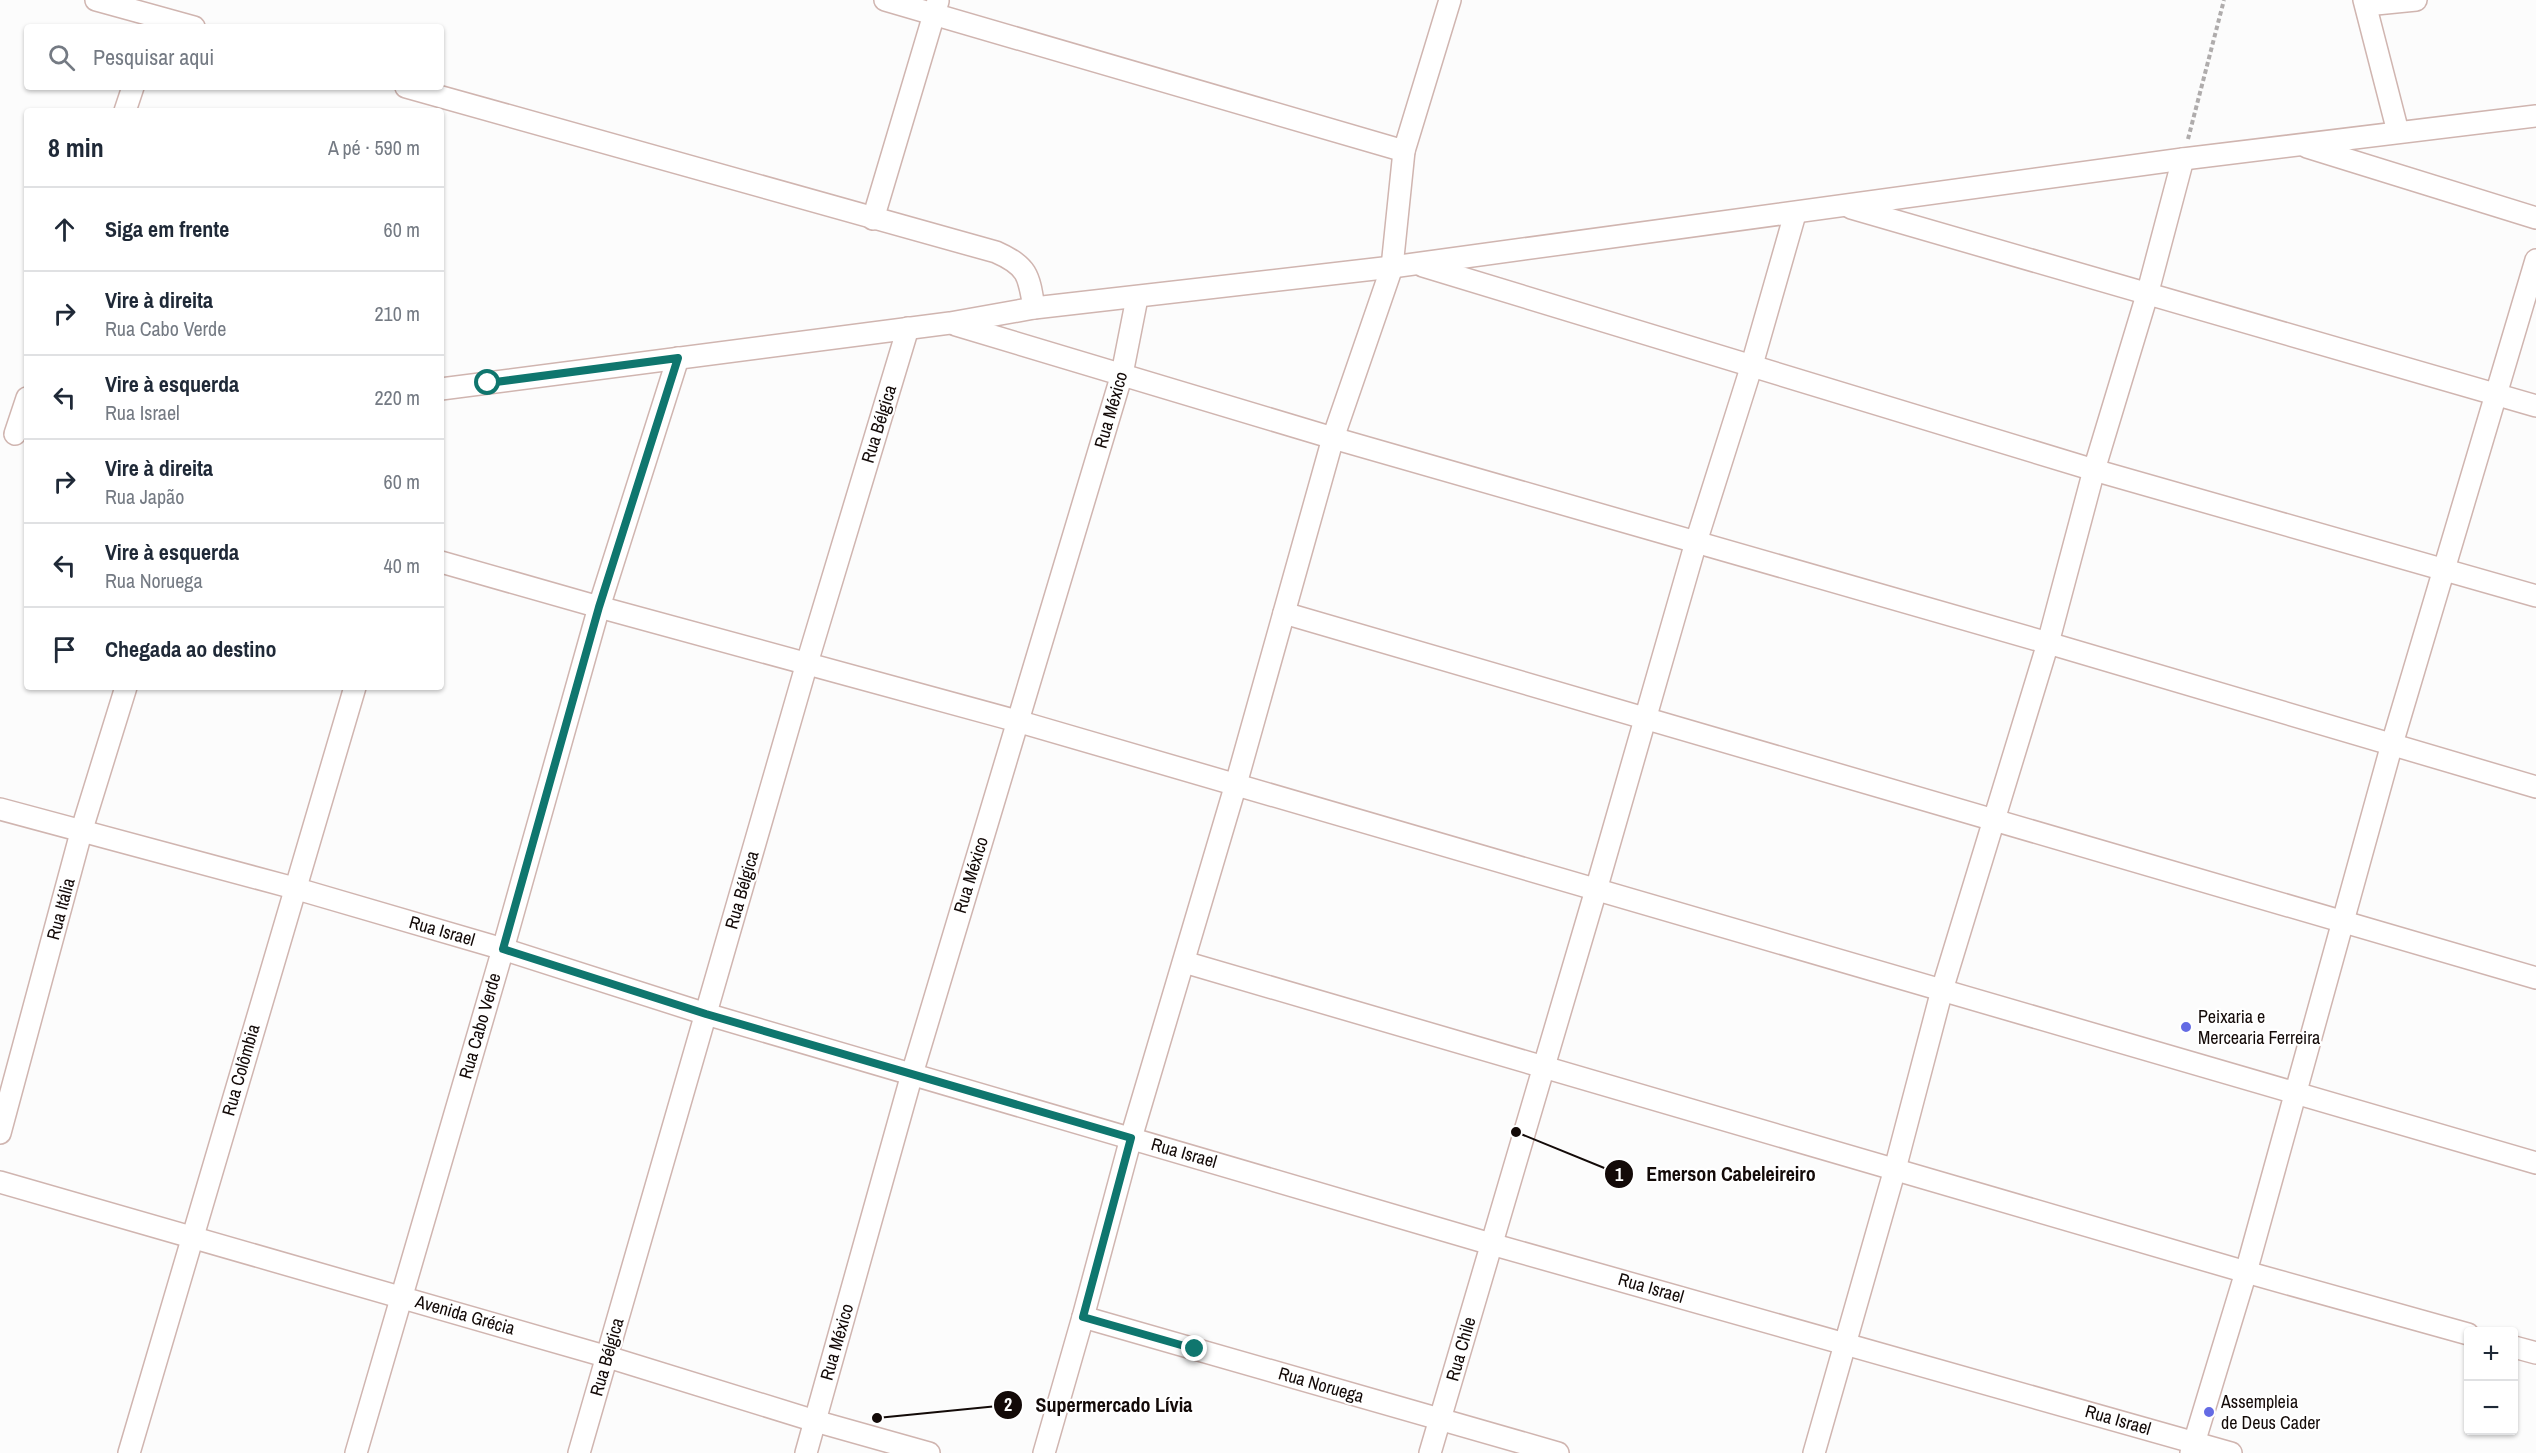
<!DOCTYPE html>
<html lang="pt">
<head>
<meta charset="utf-8">
<style>
  body { margin:0; font-family:"Archivo Narrow",sans-serif; background:#f2f2f3; color:#1f2937 }
  .controls { position:absolute; right:18px; bottom:18px; display:grid; overflow:hidden; border-radius:6px; box-shadow:0 2px 4px #0004 }
  .controls button { width:54px; height:54px; display:grid; place-items:center; padding:0; border:0; border-bottom:2px solid #e0e1e3; background:#fff; color:#1f2937; font:30px sans-serif }
  .stop { position:absolute; width:18px; height:18px; margin:-14px; border:4px solid #0f766e; border-radius:50%; background:#fff }
  .stop.end { background:#0f766e; border-color:#fff; box-shadow:0 2px 6px #0008 }
  .list { margin:0; padding:0; list-style:none }
  h2 { display:flex; justify-content:space-between; align-items:center; height:78px; margin:0; padding:0 24px; font-size:26px }
  h2 small { font-size:20px; font-weight:400; color:#747a83 }
  .list li { display:grid; grid-template-columns:39px 1fr auto; gap:18px; align-items:center; box-sizing:border-box; height:84px; padding:0 24px; border-top:2px solid #e0e1e3 }
  .list b { display:block; font-size:22px; white-space:nowrap }
  .list p { margin:0; font-size:20px; white-space:nowrap; color:#747a83 }
  .list em { font-size:20px; font-style:normal; color:#747a83 }
  .icon { flex:none; width:33px; height:33px; fill:none; stroke:currentColor; stroke-width:2; stroke-linecap:round; stroke-linejoin:round }
  .map { position:relative; flex:none; width:2536px; height:1453px; overflow:hidden }
  .search { position:absolute; background:#fff; box-shadow:0 2px 4px #0004; left:24px; top:24px; width:420px; height:66px; display:flex; align-items:center; gap:15px; box-sizing:border-box; padding:0 21px; border-radius:6px; color:#747a83; font-size:22px }
  .panel { position:absolute; background:#fff; box-shadow:0 2px 4px #0004; left:24px; top:108px; width:420px; height:582px; border-radius:6px }
  .map>svg:first-child { display:block }
</style>
</head>
<body>
<div class="map">
<svg width="2536" height="1453" viewBox="0 0 2536 1453">
  <rect width="100%" height="100%" fill="#fcfcfc"/>
  <g fill="none" stroke-linecap="round" stroke-linejoin="round">
    <g stroke="#d0b5b0" stroke-width="24">
      <g id="street">
        <path d="M96,0L194,27"/>
        <path d="M885,0L1404,151"/>
        <path d="M2364,0L2398,132"/>
        <path d="M2366,5L2416,0"/>
        <path d="M406,87L996,252C1028,266 1029,276 1034,308"/>
        <path d="M125,111L133,87"/>
        <path d="M2307,147L2536,218"/>
        <path d="M1851,208L2536,406"/>
        <path d="M873,219L938,1"/>
        <path d="M1423,266L2094,470L2536,596"/>
        <path d="M956,325L1333,438L2048,643L2536,787"/>
        <path d="M441,389L950,323L1034,308L1392,267L2183,159L2536,116"/>
        <path d="M15,434L27,398"/>
        <path d="M441,562L599,607L1017,721L2536,1163"/>
        <path d="M1284,613L2536,978"/>
        <path d="M0,809L294,888L503,949L706,1014L1491,1244L2231,1453"/>
        <path d="M1184,962L2246,1272L2468,1334"/>
        <path d="M0,1133L82,829L126,687"/>
        <path d="M0,1182L608,1357L815,1421L929,1453"/>
        <path d="M1083,1317L1558,1453"/>
        <path d="M2514,1347L2536,1353"/>
        <path d="M129,1453L355,687"/>
        <path d="M356,1453L503,949L599,607L678,358"/>
        <path d="M579,1453L807,663L908,328"/>
        <path d="M806,1453L912,1074L1122,374L1137,298"/>
        <path d="M1044,1453L1083,1317L1131,1138L1236,784L1333,438L1392,267L1404,151L1450,0"/>
        <path d="M1430,1453L1596,890L1696,542L1751,368L1795,214"/>
        <path d="M1814,1453L1895,1169L1942,990L2048,643L2094,470L2147,295L2183,159"/>
        <path d="M2191,1453L2246,1272L2392,744L2536,260"/>
      </g>
    </g>
    <path stroke="#afacac" stroke-width="4" stroke-dasharray="4.5 3" stroke-linecap="butt" d="M2188,139L2224,0"/>
    <use href="#street" stroke="#fff" stroke-width="21"/>
  </g>
  <g fill="none" stroke-linecap="round" stroke-linejoin="round">
    <path stroke="#0f766e" stroke-width="8" d="M488,383L678,358L599,607L503,949L706,1014L1131,1138L1083,1317L1195,1349"/>
  </g>
  <g fill="#646be4" stroke="#fff" stroke-width="2">
    <circle cx="2186" cy="1027" r="6"/>
    <circle cx="2209" cy="1412" r="6"/>
  </g>
  <g text-anchor="middle" stroke-width="4.5" stroke-linejoin="round" paint-order="stroke">
    <g font-size="18" fill="#130a08" stroke="#fff">
      <text transform="translate(1111 410) rotate(-74)" y="6">Rua México</text>
      <text transform="translate(879 424) rotate(-73)" y="6">Rua Bélgica</text>
      <text transform="translate(971 875) rotate(-73)" y="6">Rua México</text>
      <text transform="translate(742 890) rotate(-74)" y="6">Rua Bélgica</text>
      <text transform="translate(61 909) rotate(-75)" y="6">Rua Itália</text>
      <text transform="translate(442 931) rotate(16)" y="6">Rua Israel</text>
      <text transform="translate(480 1026) rotate(-74)" y="6">Rua Cabo Verde</text>
      <text transform="translate(241 1070) rotate(-74)" y="6">Rua Colômbia</text>
      <text transform="translate(1184 1153) rotate(16)" y="6">Rua Israel</text>
      <text transform="translate(1651 1288) rotate(16)" y="6">Rua Israel</text>
      <text transform="translate(465 1315) rotate(16)" y="6">Avenida Grécia</text>
      <text transform="translate(837 1342) rotate(-74)" y="6">Rua México</text>
      <text transform="translate(1461 1349) rotate(-74)" y="6">Rua Chile</text>
      <text transform="translate(607 1357) rotate(-74)" y="6">Rua Bélgica</text>
      <text transform="translate(1321 1385) rotate(16)" y="6">Rua Noruega</text>
      <text transform="translate(2118 1420) rotate(16)" y="6">Rua Israel</text>
    </g>
    <g font-size="18" fill="#130a08" stroke="#fff" text-anchor="start">
      <text x="2198" y="1023">Peixaria e<tspan x="2198" dy="21">Mercearia Ferreira</tspan></text>
      <text x="2221" y="1408">Assempleia<tspan x="2221" dy="21">de Deus Cader</tspan></text>
    </g>
  </g>
  <path fill="none" stroke="#130a08" stroke-width="2" d="M1516 1132L1619 1174M877 1418L1008 1405"/>
  <g fill="#130a08" stroke="#fff" stroke-width="2">
    <circle cx="1516" cy="1132" r="6"/>
    <circle cx="877" cy="1418" r="6"/>
    <circle cx="1619" cy="1174" r="15"/>
    <circle cx="1008" cy="1405" r="15"/>
  </g>
  <g font-size="18" text-anchor="middle" font-weight="bold" fill="#fff">
    <text x="1619" y="1181">1</text>
    <text x="1008" y="1411">2</text>
  </g>
  <g font-size="20" text-anchor="middle" font-weight="bold" fill="#130a08" stroke="#fff" stroke-width="4.5" stroke-linejoin="round" paint-order="stroke">
    <text x="1731" y="1181">Emerson Cabeleireiro</text>
    <text x="1114" y="1412">Supermercado Lívia</text>
  </g>
</svg>
<div class="controls">
<button>+</button>
<button>−</button>
</div>
<div class="stop" style="left:488px;top:383px"></div>
<div class="stop end" style="left:1195px;top:1349px"></div>
<div class="search"><svg class="icon" aria-label="search" viewBox="0 0 24 24"><circle cx="10" cy="10" r="6"/><path d="M15 15l6 6"/></svg>Pesquisar aqui</div>
<section class="panel">
<h2>8 min<small>A pé · 590 m</small></h2>
<ul class="list">
<li><svg class="icon" aria-label="ahead" viewBox="0 0 24 24"><path d="M12 20V5M6 11l6-6 6 6"/></svg><div><b>Siga em frente</b></div><em>60 m</em></li>
<li><svg class="icon" aria-label="right" viewBox="0 0 24 24"><path d="M7 20v-9h11M14 6l5 5-5 5"/></svg><div><b>Vire à direita</b><p>Rua Cabo Verde</p></div><em>210 m</em></li>
<li><svg class="icon" aria-label="left" viewBox="0 0 24 24"><path d="M17 20v-9H6M10 6l-5 5 5 5"/></svg><div><b>Vire à esquerda</b><p>Rua Israel</p></div><em>220 m</em></li>
<li><svg class="icon" aria-label="right" viewBox="0 0 24 24"><path d="M7 20v-9h11M14 6l5 5-5 5"/></svg><div><b>Vire à direita</b><p>Rua Japão</p></div><em>60 m</em></li>
<li><svg class="icon" aria-label="left" viewBox="0 0 24 24"><path d="M17 20v-9H6M10 6l-5 5 5 5"/></svg><div><b>Vire à esquerda</b><p>Rua Noruega</p></div><em>40 m</em></li>
<li><svg class="icon" aria-label="arrive" viewBox="0 0 24 24"><path d="M6 21V4h12l-3 4 3 4H6"/></svg><div><b>Chegada ao destino</b></div></li>
</ul>
</section>
</div>
</body>
</html>
